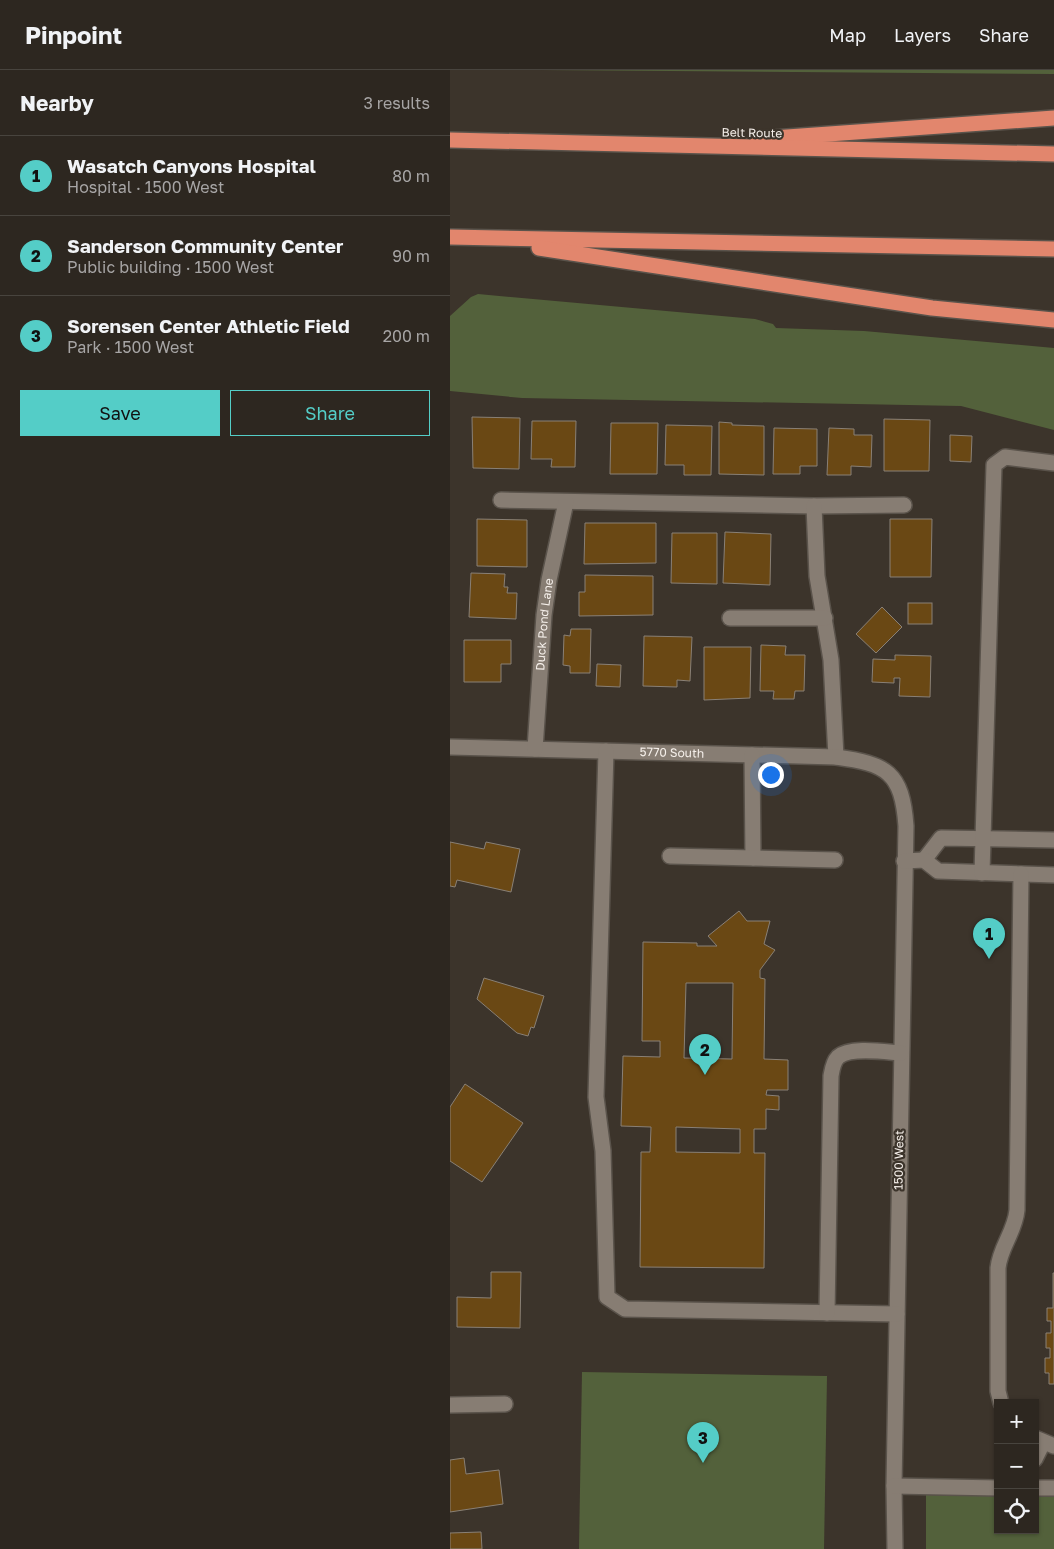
<!DOCTYPE html>
<html lang="en">
<head>
<meta charset="utf-8">
<style>
  body { margin:0; font-family:"Golos Text",sans-serif; background:#39332d; color:#f1f3f6 }
  .controls { position:absolute; right:15px; bottom:15px; display:grid; overflow:hidden; border-radius:0px; box-shadow:0 1px 4px #0004 }
  .controls button { width:45px; height:45px; display:grid; place-items:center; padding:0; border:0; border-bottom:1px solid #48443e; background:#2d2720; color:#f1f3f6; font:25px sans-serif }
  .you { position:absolute; left:320px; top:704px; width:18px; height:18px; margin:-12px; border:4px solid #fff; border-radius:50%; background:#1a73e8; box-shadow:0 0 0 8px #1a73e833 }
  .badge { display:grid; place-items:center; width:32px; height:32px; border-radius:50%; background:#54cdc7; color:#111; font-size:16px; font-weight:700 }
  .pin { position:absolute; translate:-50% -41px; filter:drop-shadow(0 1px 2px #0008) }
  .pin::after { content:''; position:absolute; top:26px; width:18px; height:15px; background:inherit; clip-path:polygon(0 0,100% 0,50% 100%) }
  .list { margin:0; padding:0; list-style:none }
  h2 { display:flex; justify-content:space-between; align-items:center; height:65px; margin:0; padding:0 20px; font-size:21px }
  h2 small { font-size:16px; font-weight:400; color:#a7a5a5 }
  .list li { display:grid; grid-template-columns:32px 1fr auto; gap:15px; align-items:center; box-sizing:border-box; height:80px; padding:0 20px; border-top:1px solid #48443e }
  .list b { display:block; font-size:19px; white-space:nowrap }
  .list p { margin:0; font-size:16px; white-space:nowrap; color:#a7a5a5 }
  .list em { font-size:16px; font-style:normal; color:#a7a5a5 }
  .actions { display:flex; gap:10px; padding:15px 20px }
  .actions a { flex:1; padding:11px 0; border:1px solid #54cdc7; border-radius:0px; text-align:center; font-size:18px; color:#54cdc7 }
  .actions .main { background:#54cdc7; color:#111 }
  .icon { flex:none; width:28px; height:28px; fill:none; stroke:currentColor; stroke-width:2; stroke-linecap:round; stroke-linejoin:round }
  .map { position:relative; flex:none; width:604px; height:1479px; overflow:hidden }
  header { display:flex; align-items:center; gap:30px; box-sizing:border-box; height:70px; padding:0 25px; background:#2d2720; border-bottom:1px solid #48443e }
  header strong { font-size:24px }
  nav { display:flex; gap:28px; margin-inline-start:auto; font-size:18px }
  main { display:flex }
  aside { flex:1; background:#2d2720 }
  .map>svg:first-child { display:block }
</style>
</head>
<body>
<header>
<strong>Pinpoint</strong>
<nav><a>Map</a><a>Layers</a><a>Share</a></nav>
</header>
<main>
<aside>
<h2>Nearby<small>3 results</small></h2>
<ul class="list">
<li><span class="badge">1</span><div><b>Wasatch Canyons Hospital</b><p>Hospital · 1500 West</p></div><em>80 m</em></li>
<li><span class="badge">2</span><div><b>Sanderson Community Center</b><p>Public building · 1500 West</p></div><em>90 m</em></li>
<li><span class="badge">3</span><div><b>Sorensen Center Athletic Field</b><p>Park · 1500 West</p></div><em>200 m</em></li>
</ul>
<div class="actions"><a class="main">Save</a><a>Share</a></div>
</aside>
<div class="map">
<svg width="604" height="1479" viewBox="0 0 604 1479">
  <rect width="100%" height="100%" fill="#3c342b"/>
  <g fill="#53613b">
    <path d="M90,0H604V4Z"/>
    <path d="M28,224L305,249L323,254L326,258L414,261L604,278V360L511,336L72,328L0,321V246L21,227Z"/>
    <path d="M132,1302L377,1306L374,1479H129Z"/>
    <path d="M476,1425L548,1426V1460H585V1426H604V1479H476Z"/>
  </g>
  <g fill="#6a4814" stroke="#898076" fill-rule="evenodd">
    <path d="M22,347L70,348L69,399L23,398Z"/>
    <path d="M434,349L480,350L479,401H434Z"/>
    <path d="M82,351H126L125,397H101L102,389H81Z"/>
    <path d="M269,352L282,353V355L314,356V405L269,404Z"/>
    <path d="M161,353H208L207,404H160Z"/>
    <path d="M216,355L262,356L261,405H234V395H215Z"/>
    <path d="M324,358L367,359V396H350V404H323Z"/>
    <path d="M379,358L404,359V365H422L421,397L401,396V405H377Z"/>
    <path d="M500,365L522,366L521,392L500,391Z"/>
    <path d="M27,449L77,450V497L27,496Z"/>
    <path d="M440,449H482L481,507H440Z"/>
    <path d="M135,453H206V493L134,494Z"/>
    <path d="M275,462L321,464L320,515L273,513Z"/>
    <path d="M222,463H267V514L221,513Z"/>
    <path d="M21,503L55,504L54,517H58L57,523H67L66,549L19,547Z"/>
    <path d="M135,505L203,506V545L129,546V522H135Z"/>
    <rect x="458" y="533" width="24" height="21"/>
    <path d="M432,537L452,557L426,583L406,564Z"/>
    <path d="M121,559H141L140,603H120V596L113,595L114,565L120,566Z"/>
    <path d="M194,566L242,567L240,611L227,610V617L193,616Z"/>
    <path d="M14,570H61V594H51V612H14Z"/>
    <path d="M311,575L336,576L335,585H355L354,621H345L344,629H323L324,621H310Z"/>
    <path d="M254,577H301L300,628L254,630Z"/>
    <path d="M445,585L481,586L480,627L449,626L450,608H444V613L422,612L423,589L445,590Z"/>
    <path d="M147,594L171,595L170,617L146,616Z"/>
    <path d="M0,772L34,779L36,772L70,779L61,822L7,810L5,817L0,816Z"/>
    <path d="M289,841L297,851H320L314,874L325,880L310,900V908L315,909L314,989L338,990V1020H317L316,1025L329,1026V1040L316,1039V1059H304V1083H315L314,1198L190,1197L191,1082H200L201,1057L171,1056L173,986L210,987V971H192L193,872L247,873V876H267L258,866ZM236,913H283L282,989L234,988ZM226,1057L290,1059V1083L226,1082Z"/>
    <path d="M34,908L94,926L84,958L81,957L78,966L67,963L27,929Z"/>
    <path d="M15,1014L73,1053L32,1112L0,1091V1037Z"/>
    <path d="M41,1202H71L70,1258L7,1257V1227L41,1228Z"/>
    <path d="M603,1203H604V1314H599V1303H595V1288H600V1278H596V1263H601V1251H597V1238H603Z"/>
    <path d="M14,1388L16,1404L49,1400L53,1434L0,1442V1390Z"/>
    <path d="M31,1462L32,1479H0V1463Z"/>
  </g>
  <g fill="none" stroke-linecap="round" stroke-linejoin="round">
    <g stroke="#5a534b" stroke-width="18">
      <g id="minor">
        <path d="M51,430L364,436L454,435"/>
        <path d="M364,436L367,506L381,590L386,687"/>
        <path d="M280,548H375"/>
        <path id="s1" d="M0,677L386,687C437,694 452,702 456,756L444,1416L445,1479"/>
        <path id="s2" d="M85,679L94,545L99,510L116,432"/>
        <path d="M156,681L146,1027L153,1081L157,1227L175,1239L447,1244"/>
        <path d="M302,685L303,788"/>
        <path d="M220,786L385,790"/>
        <path d="M474,790L491,768L604,770"/>
        <path d="M454,791L474,790L488,801L604,805"/>
        <path d="M532,803L544,395L555,387L604,393"/>
        <path d="M377,1243L381,1006C382,1000 383,992 388,987C400,976 436,982 451,983"/>
        <path d="M551,1333L548,1321V1198C550,1177 565,1162 567,1140L571,804"/>
        <path d="M0,1335L55,1334"/>
        <path d="M585,1368L604,1376"/>
        <path d="M585,1389L593,1373"/>
        <path d="M444,1416L548,1418"/>
        <path d="M585,1418H604"/>
      </g>
    </g>
    <g stroke="#5a534b" stroke-width="18">
      <g id="highway">
        <path d="M308,69L604,48"/>
        <path d="M0,70L604,84"/>
        <path d="M0,167L604,179"/>
        <path d="M89,178L482,238L604,250"/>
      </g>
    </g>
    <use href="#minor" stroke="#877d73" stroke-width="15"/>
    <use href="#highway" stroke="#e2866d" stroke-width="15"/>
  </g>
  <g text-anchor="middle" stroke-width="4.5" stroke-linejoin="round" paint-order="stroke">
    <g font-size="12" fill="#f6f0eb" stroke="#3c342b">
      <text transform="translate(302 63) rotate(1)" y="4">Belt Route</text>
      <text dy="4" stroke="none"><textPath href="#s2" startOffset="125">Duck Pond Lane</textPath></text>
      <text dy="4" stroke="none"><textPath href="#s1" startOffset="222">5770 South</textPath></text>
      <text transform="translate(449 1090) rotate(-89)" y="4">1500 West</text>
    </g>
  </g>
</svg>
<div class="controls">
<button>+</button>
<button>−</button>
<button><svg class="icon" aria-label="locate" viewBox="0 0 24 24"><circle cx="12" cy="12" r="6"/><path d="M12 2v4M12 18v4M2 12h4M18 12h4"/></svg></button>
</div>
<div class="you"></div>
<div class="pin badge" style="left:539px;top:889px">1</div>
<div class="pin badge" style="left:255px;top:1005px">2</div>
<div class="pin badge" style="left:253px;top:1393px">3</div>
</div>
</main>
</body>
</html>
